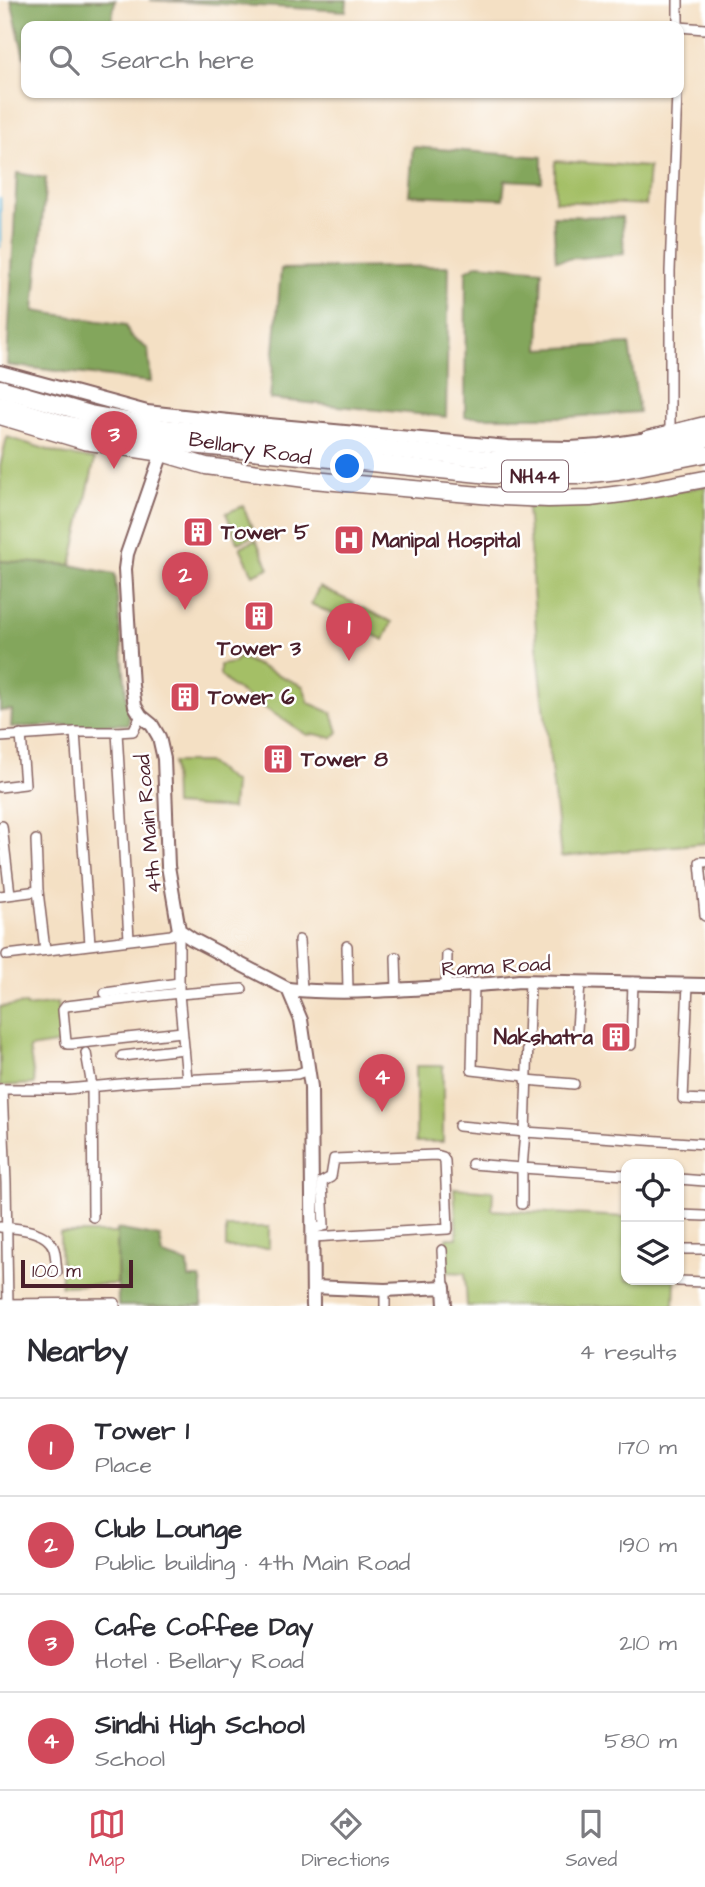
<!DOCTYPE html>
<html lang="en">
<head>
<meta charset="utf-8">
<style>
  body { margin:0; font-family:"Architects Daughter",sans-serif; background:#f7f7f7; color:#2b2b33 }
  .controls { position:absolute; right:21px; bottom:21px; display:grid; overflow:hidden; border-radius:14px; box-shadow:0 2px 5px #0004 }
  .controls button { width:63px; height:63px; display:grid; place-items:center; padding:0; border:0; border-bottom:2px solid #e1e1e2; background:#fff; color:#2b2b33; font:35px sans-serif }
  .scale { position:absolute; left:21px; bottom:18px; width:112px; box-sizing:border-box; padding-left:7px; border:4px solid #4a1f2b; border-top:0; font-size:19px; line-height:24px; white-space:nowrap; color:#4a1f2b; -webkit-text-stroke:5px #fff; paint-order:stroke }
  .you { position:absolute; left:348px; top:467px; width:24px; height:24px; margin:-18px; border:5px solid #fff; border-radius:50%; background:#1a73e8; box-shadow:0 0 0 10px #1a73e833 }
  .badge { display:grid; place-items:center; width:46px; height:46px; border-radius:50%; background:#d1495b; color:#fff; font-size:23px; font-weight:700 }
  .pin { position:absolute; translate:-50% -58px; filter:drop-shadow(0 2px 4px #0008) }
  .pin::after { content:''; position:absolute; top:37px; width:24px; height:21px; background:inherit; clip-path:polygon(0 0,100% 0,50% 100%) }
  .list { margin:0; padding:0; list-style:none }
  h2 { display:flex; justify-content:space-between; align-items:center; height:91px; margin:0; padding:0 28px; font-size:30px }
  h2 small { font-size:23px; font-weight:400; color:#7c7c81 }
  .list li { display:grid; grid-template-columns:46px 1fr auto; gap:21px; align-items:center; box-sizing:border-box; height:98px; padding:0 28px; border-top:2px solid #e1e1e2 }
  .list b { display:block; font-size:26px; white-space:nowrap }
  .list p { margin:0; font-size:23px; white-space:nowrap; color:#7c7c81 }
  .list em { font-size:23px; font-style:normal; color:#7c7c81 }
  .icon { flex:none; width:38px; height:38px; fill:none; stroke:currentColor; stroke-width:2; stroke-linecap:round; stroke-linejoin:round }
  .map { position:relative; flex:none; width:705px; height:1306px; overflow:hidden }
  .search { position:absolute; background:#fff; box-shadow:0 2px 5px #0004; left:21px; right:21px; top:21px; height:77px; display:flex; align-items:center; gap:18px; box-sizing:border-box; padding:0 24px; border-radius:14px; color:#7c7c81; font-size:26px }
  .sheet { height:483px; background:#fff }
  nav { display:flex; justify-content:space-around; align-items:center; box-sizing:border-box; height:98px; border-top:2px solid #e1e1e2; background:#fff; font-size:19px; color:#7c7c81 }
  nav a { display:grid; justify-items:center; gap:4px }
  nav .on { color:#d1495b }
  .map>svg:first-child { display:block }
</style>
</head>
<body>
<div class="map">
<svg width="705" height="1306" viewBox="0 0 705 1306">
  <rect width="100%" height="100%" fill="#fff"/>
  <filter id="ink" filterUnits="userSpaceOnUse"><feTurbulence type="fractalNoise" baseFrequency=".0143" numOctaves="2"/><feDisplacementMap in="SourceGraphic" scale="14" xChannelSelector="R" yChannelSelector="G"/><feConvolveMatrix kernelMatrix="1 2 1 2 8 2 1 2 1" color-interpolation-filters="sRGB"/></filter>
  <filter id="wash" filterUnits="userSpaceOnUse"><feTurbulence type="fractalNoise" baseFrequency=".00686" numOctaves="4" result="noise"/><feDisplacementMap in="SourceGraphic" scale="28" xChannelSelector="R" yChannelSelector="G"/><feGaussianBlur stdDeviation="1.57" result="paint"/><feColorMatrix in="noise" values="0 0 0 0 0 0 0 0 0 0 0 0 0 0 0 0 0 1.4 0 .05"/><feComposite in="paint" operator="in"/></filter>
  <g filter="url(#wash)">
    <rect width="100%" height="100%" fill="#f4e0c4"/>
    <g fill="#a4bf66" stroke="#776f48" stroke-width="2">
      <path d="M555,161L649,167L646,205L555,201Z"/>
      <path d="M7,437L61,454L95,459L71,565L0,561V466Z"/>
      <path d="M705,486V843L561,857L537,644L527,507L626,501Z"/>
      <path d="M243,506L255,536L238,543L226,513Z"/>
      <path d="M256,540L269,568L253,575L240,547Z"/>
      <path d="M319,587L354,603L346,621L311,604Z"/>
      <path d="M358,606L392,622L384,640L350,624Z"/>
      <path d="M239,657L303,686L309,703L332,713L338,732L332,738L315,734L307,735L231,686L220,675V665L233,663Z"/>
      <path d="M173,762H207L234,783L232,809L174,805Z"/>
      <path d="M57,1003L62,1043L29,1048L35,1084L0,1086V1007L25,1004L26,1007Z"/>
      <rect x="416" y="1066" width="27" height="76"/>
      <path d="M454,1188L493,1191L492,1210L626,1217V1280H675L674,1306H467L465,1273L447,1272L446,1238H457Z"/>
      <rect x="226" y="1227" width="43" height="21"/>
      <path d="M60,1233H117V1284L61,1286Z"/>
    </g>
    <g fill="#83a65b" stroke="#666243" stroke-width="2">
      <path d="M11,0H115L111,26H26V57H24Z"/>
      <path d="M149,0H347L346,11Z"/>
      <path d="M413,147L542,157V182L505,180L503,199L409,195Z"/>
      <path d="M17,173L46,178L34,311L126,325L130,336L148,349L151,382L7,365Z"/>
      <path d="M553,216L622,217L624,254L556,260Z"/>
      <path d="M478,264L542,270L539,349L629,344L639,412L569,417H465L466,271Z"/>
      <path d="M449,266L446,417L270,399L281,269Z"/>
      <path d="M0,561L71,565L115,574L129,724L11,727L12,710L0,711Z"/>
      <path d="M117,1229L160,1237L163,1255L188,1263L189,1278H200L202,1285V1306H118Z"/>
    </g>
    <g fill="none" stroke-linecap="round" stroke-linejoin="round">
      <path stroke="#55b0d3" stroke-width="2.5" d="M0,198V247"/>
    </g>
  </g>
  <g filter="url(#ink)">
    <g fill="none" stroke-linecap="round" stroke-linejoin="round">
      <g stroke="#866361" stroke-width="12">
        <g id="street">
          <path d="M678,26V0"/>
          <path d="M679,27L705,29"/>
          <path d="M670,434V271L677,93"/>
          <path d="M0,737L75,732"/>
          <path d="M0,787L25,784L21,735"/>
          <path d="M2,826L10,894"/>
          <path d="M36,840L38,891"/>
          <path d="M705,862H700L705,916"/>
          <path d="M0,896L38,891L45,950"/>
          <path d="M129,939L117,732L133,731L141,716"/>
          <path d="M299,940L302,990"/>
          <path d="M90,944L75,732H117"/>
          <path d="M347,946L348,991"/>
          <path d="M7,955L171,935L179,930V994L187,1079"/>
          <path d="M396,957L397,990"/>
          <path d="M530,981L525,1132L705,1144"/>
          <path d="M688,984L683,1099L705,1100"/>
          <path d="M474,985L472,1070L526,1076"/>
          <path d="M446,987L447,955"/>
          <path d="M105,993L179,983"/>
          <path d="M179,993L66,1006L63,1010L66,1042L67,1044H72L182,1032"/>
          <path d="M179,994L242,989"/>
          <path d="M577,1030L580,982"/>
          <path d="M631,1045L633,982"/>
          <path d="M86,1053L92,1086L93,1217"/>
          <path d="M122,1056L184,1049"/>
          <path d="M526,1080L574,1084"/>
          <path d="M0,1089H2L6,1183L8,1306"/>
          <path d="M2,1089H67L142,1082L297,1074L308,1070"/>
          <path d="M459,1126L525,1132L522,1168L626,1175"/>
          <path d="M472,1164L522,1168V1204"/>
          <path d="M679,1179L705,1181"/>
          <path d="M679,1215L705,1216"/>
          <path d="M0,1227C17,1228 48,1230 54,1249C56,1256 56,1265 57,1272"/>
          <path d="M313,1229L324,1226L322,1182L331,1177L334,1159L436,1155L443,1157L445,1161L448,1229L313,1237"/>
          <path d="M679,1249H705"/>
          <path d="M442,1250L444,1287"/>
          <path d="M678,1281L705,1282"/>
          <path d="M385,1290V1306"/>
          <path d="M0,1304L115,1303V1306"/>
        </g>
      </g>
      <g stroke="#866361" stroke-width="16">
        <g id="secondary">
          <path d="M0,372L147,412L247,423L508,447L570,448L601,446L648,439"/>
          <path d="M162,453L127,554L125,569L132,686L135,706L141,716L152,725L159,737L164,759L168,866L179,930L192,939L288,989L301,1020L311,1087L313,1306"/>
          <path d="M288,989C335,994 381,991 428,988C459,986 489,985 519,981L705,985"/>
          <path d="M313,1287L385,1290L444,1287L445,1306"/>
        </g>
      </g>
      <g stroke="#866361" stroke-width="19">
        <g id="highway">
          <path d="M0,388L90,414L166,428L489,459L580,461L617,457L705,439"/>
          <path d="M0,404L62,423L93,430L161,442L490,475H582L618,471L705,454"/>
          <path d="M0,416L84,441L162,453L206,466L313,480L503,497L548,499L590,498L629,493L705,479"/>
          <path d="M637,453L648,439L705,425"/>
        </g>
      </g>
      <use href="#street" stroke="#fff" stroke-width="9"/>
      <use href="#secondary" stroke="#fff" stroke-width="12"/>
      <use href="#highway" stroke="#fff" stroke-width="16"/>
    </g>
  </g>
  <defs>
    <g id="building-square" transform="scale(1.575)"><rect x="-9" y="-9" width="18" height="18" rx="4" fill="#d1495b" stroke="#fff"/><path d="M-4-6H4V6H1V3H-1V6H-4ZM-2.5-4.3h1.7v1.8h-1.7ZM.8-4.3h1.7v1.8H.8ZM-2.5-1h1.7V.8h-1.7ZM.8-1h1.7V.8H.8Z" fill="#fff"/></g>
    <g id="hospital-square" transform="scale(1.575)"><rect x="-9" y="-9" width="18" height="18" rx="4" fill="#d1495b" stroke="#fff"/><path d="M-5-5h3v3.5h4V-5h3V5h-3V1.5h-4V5h-3Z" fill="#fff"/></g>
  </defs>
  <g fill-rule="evenodd">
    <use href="#building-square" x="198" y="532"/>
    <use href="#hospital-square" x="349" y="540"/>
    <use href="#building-square" x="259" y="616"/>
    <use href="#building-square" x="185" y="697"/>
    <use href="#building-square" x="278" y="759"/>
    <use href="#building-square" x="616" y="1037"/>
  </g>
  <g text-anchor="middle" stroke-width="5" stroke-linejoin="round" paint-order="stroke">
    <rect fill="#fff" stroke="#80626b" stroke-width="2" x="502" y="460.5" width="66" height="31" rx="5"/>
    <g font-size="19" font-weight="bold" fill="#4a1f2b">
      <text x="535" y="483">NH44</text>
    </g>
    <g font-size="21" fill="#4a1f2b" stroke="#fff">
      <text transform="translate(250 448) rotate(9)" y="7">Bellary Road</text>
      <text transform="translate(148 824) rotate(-95)" y="7">4th Main Road</text>
      <text transform="translate(496 966) rotate(-3)" y="7">Rama Road</text>
    </g>
    <g font-size="21" font-weight="bold" fill="#4a1f2b" stroke="#fff" text-anchor="start">
      <text x="221" y="539">Tower 5</text>
      <text x="372" y="547">Manipal Hospital</text>
      <text x="259" y="655" text-anchor="middle">Tower 3</text>
      <text x="208" y="704">Tower 6</text>
      <text x="301" y="766">Tower 8</text>
      <text x="593" y="1044" text-anchor="end">Nakshatra</text>
    </g>
  </g>
</svg>
<div class="controls">
<button><svg class="icon" aria-label="locate" viewBox="0 0 24 24"><circle cx="12" cy="12" r="6"/><path d="M12 2v4M12 18v4M2 12h4M18 12h4"/></svg></button>
<button><svg class="icon" aria-label="layers" viewBox="0 0 24 24"><path d="M12 4l9 5-9 5-9-5zM3 14l9 5 9-5"/></svg></button>
</div>
<div class="scale">100 m</div>
<div class="you"></div>
<div class="pin badge" style="left:349px;top:661px">1</div>
<div class="pin badge" style="left:185px;top:610px">2</div>
<div class="pin badge" style="left:114px;top:469px">3</div>
<div class="pin badge" style="left:382px;top:1112px">4</div>
<div class="search"><svg class="icon" aria-label="search" viewBox="0 0 24 24"><circle cx="10" cy="10" r="6"/><path d="M15 15l6 6"/></svg>Search here</div>
</div>
<section class="sheet">
<h2>Nearby<small>4 results</small></h2>
<ul class="list">
<li><span class="badge">1</span><div><b>Tower 1</b><p>Place</p></div><em>170 m</em></li>
<li><span class="badge">2</span><div><b>Club Lounge</b><p>Public building · 4th Main Road</p></div><em>190 m</em></li>
<li><span class="badge">3</span><div><b>Cafe Coffee Day</b><p>Hotel · Bellary Road</p></div><em>210 m</em></li>
<li><span class="badge">4</span><div><b>Sindhi High School</b><p>School</p></div><em>580 m</em></li>
</ul>
</section>
<nav>
<a class="on"><svg class="icon" aria-label="map" viewBox="0 0 24 24"><path d="M3 6l6-2 6 2 6-2v14l-6 2-6-2-6 2zM9 4v14M15 6v14"/></svg>Map</a>
<a><svg class="icon" aria-label="directions" viewBox="0 0 24 24"><path d="M12 3l9 9-9 9-9-9zM9 14v-3h6M13 9l2 2-2 2"/></svg>Directions</a>
<a><svg class="icon" aria-label="saved" viewBox="0 0 24 24"><path d="M7 4h10v16l-5-4-5 4z"/></svg>Saved</a>
</nav>
</body>
</html>
